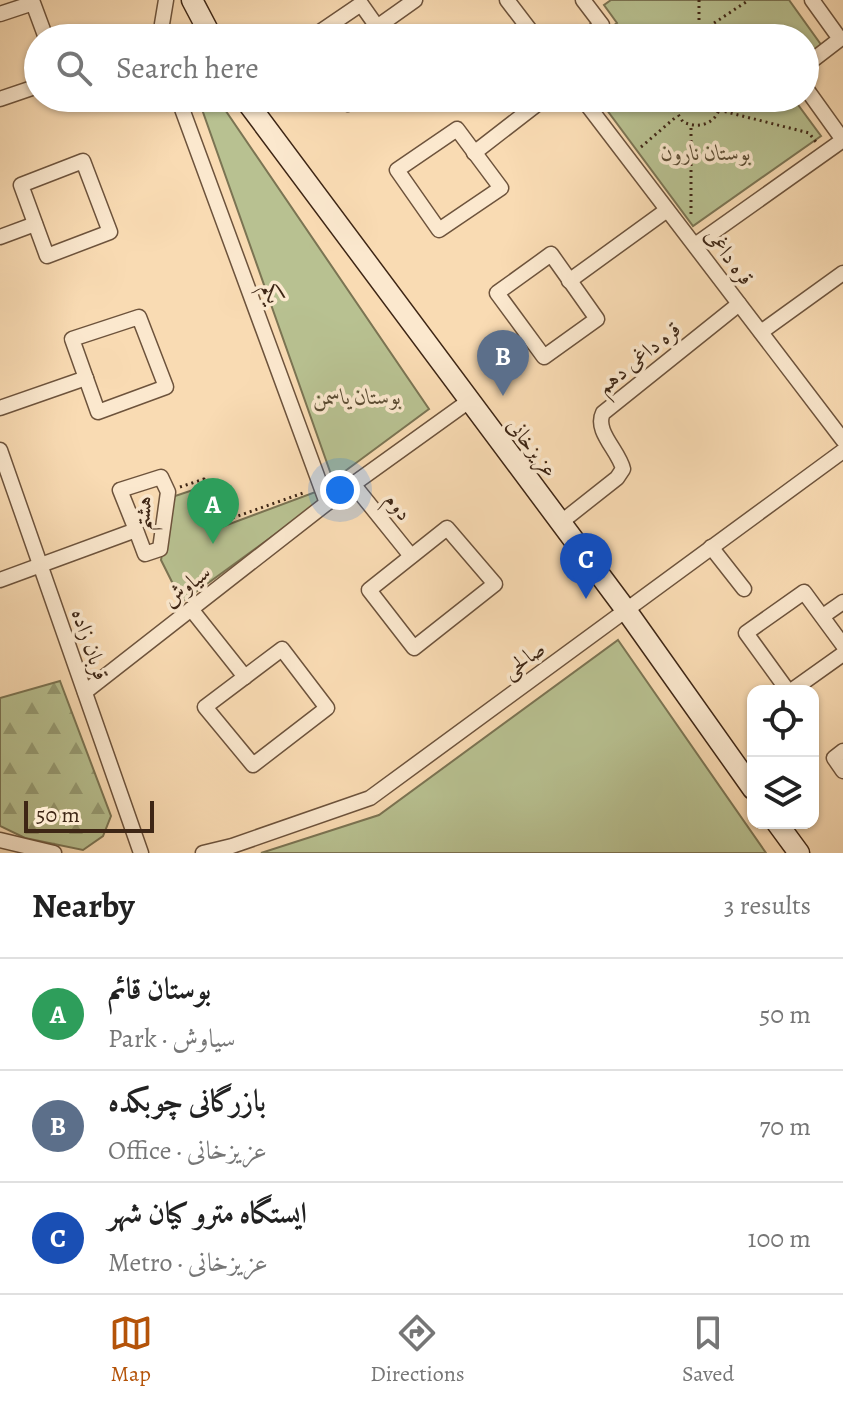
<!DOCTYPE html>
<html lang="en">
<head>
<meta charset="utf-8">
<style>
  body { margin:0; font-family:Alegreya,Amiri,serif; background:#f2f2f2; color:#222 }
  .controls { position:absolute; right:24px; bottom:24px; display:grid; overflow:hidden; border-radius:16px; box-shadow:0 2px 6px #0004 }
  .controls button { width:72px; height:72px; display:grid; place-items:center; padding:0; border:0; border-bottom:2px solid #e0e0e0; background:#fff; color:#222; font:40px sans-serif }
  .scale { position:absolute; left:24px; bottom:20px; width:130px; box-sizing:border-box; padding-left:8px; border:4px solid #3e2615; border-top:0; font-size:22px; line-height:28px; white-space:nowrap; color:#3e2615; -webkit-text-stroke:6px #fbe8ce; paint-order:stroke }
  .you { position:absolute; left:340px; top:490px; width:28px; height:28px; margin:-20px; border:6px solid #fff; border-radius:50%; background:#1a73e8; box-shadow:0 0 0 12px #1a73e833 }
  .badge { display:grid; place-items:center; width:52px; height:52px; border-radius:50%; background:#b45309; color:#fff; font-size:26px; font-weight:700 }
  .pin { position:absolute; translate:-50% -66px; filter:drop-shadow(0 2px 4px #0008) }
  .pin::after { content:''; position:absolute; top:42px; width:28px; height:24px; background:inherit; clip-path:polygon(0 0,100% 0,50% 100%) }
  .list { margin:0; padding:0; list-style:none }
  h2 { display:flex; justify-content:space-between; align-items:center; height:104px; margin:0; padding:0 32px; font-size:34px }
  h2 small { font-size:26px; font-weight:400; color:#767676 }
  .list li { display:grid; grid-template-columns:52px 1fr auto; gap:24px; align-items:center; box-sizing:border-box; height:112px; padding:0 32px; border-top:2px solid #e0e0e0 }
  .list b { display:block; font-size:30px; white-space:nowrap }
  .list p { margin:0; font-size:26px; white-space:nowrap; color:#767676 }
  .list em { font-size:26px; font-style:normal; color:#767676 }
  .icon { flex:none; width:44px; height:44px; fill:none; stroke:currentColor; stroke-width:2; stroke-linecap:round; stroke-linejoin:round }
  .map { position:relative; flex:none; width:843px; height:853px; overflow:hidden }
  .search { position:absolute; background:#fff; box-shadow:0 2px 6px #0004; left:24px; right:24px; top:24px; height:88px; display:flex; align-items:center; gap:20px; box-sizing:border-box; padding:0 28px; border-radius:44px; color:#767676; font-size:30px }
  .sheet { height:440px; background:#fff }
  nav { display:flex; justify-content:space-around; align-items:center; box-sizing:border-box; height:112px; border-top:2px solid #e0e0e0; background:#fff; font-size:22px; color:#767676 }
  nav a { display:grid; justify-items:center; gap:4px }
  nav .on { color:#b45309 }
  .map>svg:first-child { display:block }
</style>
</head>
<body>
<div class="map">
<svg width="843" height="853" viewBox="0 0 843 853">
  <defs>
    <pattern id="forest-firs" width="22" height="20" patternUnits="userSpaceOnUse" patternTransform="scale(2)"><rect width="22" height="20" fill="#b8c191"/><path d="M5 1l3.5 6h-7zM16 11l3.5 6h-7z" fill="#979d75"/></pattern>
  </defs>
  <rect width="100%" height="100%" fill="#f9dbb3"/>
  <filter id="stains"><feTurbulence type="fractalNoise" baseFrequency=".0025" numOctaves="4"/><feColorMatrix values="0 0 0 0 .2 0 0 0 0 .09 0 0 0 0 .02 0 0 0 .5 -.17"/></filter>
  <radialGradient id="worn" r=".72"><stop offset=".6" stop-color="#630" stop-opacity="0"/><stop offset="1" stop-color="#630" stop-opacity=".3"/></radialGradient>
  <g fill="#b8c191" stroke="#7b7453" stroke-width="2">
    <path d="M611,0H789L822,46L805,58V38H596L617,23L604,5Z"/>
    <path d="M198,98H217L429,409L333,480Z"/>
    <path d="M598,98H793L821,136L693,226Z"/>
    <path d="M202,487L219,528L318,491L321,501L182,602L161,560L172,497Z"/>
    <path d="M618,640L766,853H261L379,815Z"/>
  </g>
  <path fill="url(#forest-firs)" stroke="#7b7453" stroke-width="2" d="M60,681L111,816L103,836L83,850L25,838L0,826V698Z"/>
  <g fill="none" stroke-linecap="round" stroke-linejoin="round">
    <g stroke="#6d533c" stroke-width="17">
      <g id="minor">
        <path d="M507,0L536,38"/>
        <path d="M583,0L602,25L584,38"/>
        <path d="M0,14L33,3L46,38"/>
        <path d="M377,27L415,0"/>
        <path d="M163,38L162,24L166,0"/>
        <path d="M311,38L361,4L385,38"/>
        <path d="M805,66L840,39L812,0"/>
        <path d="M178,98L327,503"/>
        <path d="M343,98L348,104L357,98"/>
        <path d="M582,98L843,440"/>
        <path d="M0,99L38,86"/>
        <path d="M457,129L501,188L439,230L397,170Z"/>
        <path d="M474,153L545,98"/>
        <path d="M83,161L110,232L47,256L21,185Z"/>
        <path d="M0,237L35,224"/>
        <path d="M695,245L843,140L805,87"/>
        <path d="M551,254L597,319L544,357L497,293Z"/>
        <path d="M569,281L667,210"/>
        <path d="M139,317L166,387L98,412L72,339Z"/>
        <path d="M761,332L843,273"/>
        <path d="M0,408L86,378"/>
        <path d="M0,450L141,853"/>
        <path d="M353,484L411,556"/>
        <path d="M560,523L617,478L623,469C619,451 594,431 603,413L739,304"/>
        <path d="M447,528L495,584L414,648L369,590Z"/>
        <path d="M711,547L744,589"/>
        <path d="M0,580L136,530L120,490L161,477L168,492L160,549L145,554L136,530"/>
        <path d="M191,609L245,677"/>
        <path d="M823,616L843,602"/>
        <path d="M282,649L327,708L253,765L205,707Z"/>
        <path d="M788,691L746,633L804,592L843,645"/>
        <path d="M791,691L843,654"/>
        <path d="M85,692L327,503L469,401"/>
        <path d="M843,751L834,758L843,771"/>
        <path d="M0,840L54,853"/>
        <path d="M203,853L232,846L370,798L843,451"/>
      </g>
    </g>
    <g stroke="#3e2615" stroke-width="23">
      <g id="secondary">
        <path d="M192,0L212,38"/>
        <path d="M244,98L626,610L753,789"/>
        <path d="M777,823L799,853"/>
      </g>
    </g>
    <g stroke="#3e2615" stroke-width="3" stroke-dasharray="2 4" stroke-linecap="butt">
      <path d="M699,0V38"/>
      <path d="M699,33L749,0"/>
      <path d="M673,98L674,108L683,122C703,131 722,120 720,98"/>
      <path d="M719,110L809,133L816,142"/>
      <path d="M641,147L677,116"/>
      <path d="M691,214V126"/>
      <path d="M180,487L204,479L221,522L306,492"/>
    </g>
    <use href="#minor" stroke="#fbe8ce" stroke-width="14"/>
    <use href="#secondary" stroke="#fbe8ce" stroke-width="20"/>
  </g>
  <g text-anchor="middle" stroke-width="7" stroke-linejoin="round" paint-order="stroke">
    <g font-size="22" font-style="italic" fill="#5c4d34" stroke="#fbe8ce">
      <text x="706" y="160">بوستان نارون</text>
      <text x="357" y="404">بوستان یاسمن</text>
    </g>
    <g font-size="22" fill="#3e2615" stroke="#fbe8ce">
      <text transform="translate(730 256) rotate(53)" y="8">قره داغی</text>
      <text transform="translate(273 293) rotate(70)" y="8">یکم</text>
      <text transform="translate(638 357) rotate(-39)" y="8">قره داغی دهم</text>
      <text transform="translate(533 447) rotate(53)" y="8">عزیزخانی</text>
      <text transform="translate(399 506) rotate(51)" y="8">دوم</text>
      <text transform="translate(142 513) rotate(-85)" y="8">هشتم</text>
      <text transform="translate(186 585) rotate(-38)" y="8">سیاوش</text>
      <text transform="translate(91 644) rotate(71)" y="8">قربان زاده</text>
      <text transform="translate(523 659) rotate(-36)" y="8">صالحی</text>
    </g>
  </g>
  <rect width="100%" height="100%" filter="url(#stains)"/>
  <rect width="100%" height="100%" fill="url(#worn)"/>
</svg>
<div class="controls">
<button><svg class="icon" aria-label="locate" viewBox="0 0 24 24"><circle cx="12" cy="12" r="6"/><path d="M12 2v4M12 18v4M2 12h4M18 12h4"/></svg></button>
<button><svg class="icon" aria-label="layers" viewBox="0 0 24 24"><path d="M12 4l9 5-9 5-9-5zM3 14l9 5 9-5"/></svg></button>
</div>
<div class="scale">50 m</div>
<div class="you"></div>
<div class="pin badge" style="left:213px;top:544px;background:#2e9e5b">A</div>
<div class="pin badge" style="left:503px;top:396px;background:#5c6f8a">B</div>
<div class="pin badge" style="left:586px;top:599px;background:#1a4fb4">C</div>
<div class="search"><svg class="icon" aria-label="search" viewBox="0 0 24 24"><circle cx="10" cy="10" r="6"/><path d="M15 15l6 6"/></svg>Search here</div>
</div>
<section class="sheet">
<h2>Nearby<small>3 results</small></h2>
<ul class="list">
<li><span class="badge" style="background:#2e9e5b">A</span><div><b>بوستان قائم</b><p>Park · سیاوش</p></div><em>50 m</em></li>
<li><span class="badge" style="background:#5c6f8a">B</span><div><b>بازرگانی چوبکده</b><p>Office · عزیزخانی</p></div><em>70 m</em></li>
<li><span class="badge" style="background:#1a4fb4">C</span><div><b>ایستگاه مترو کیان شهر</b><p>Metro · عزیزخانی</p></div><em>100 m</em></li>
</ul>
</section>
<nav>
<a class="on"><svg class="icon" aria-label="map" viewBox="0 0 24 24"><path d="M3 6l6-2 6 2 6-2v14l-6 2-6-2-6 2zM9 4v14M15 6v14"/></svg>Map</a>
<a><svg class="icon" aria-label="directions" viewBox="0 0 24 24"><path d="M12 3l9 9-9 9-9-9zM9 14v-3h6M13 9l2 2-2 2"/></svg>Directions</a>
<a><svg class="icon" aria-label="saved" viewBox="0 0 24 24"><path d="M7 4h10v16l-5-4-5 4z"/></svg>Saved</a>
</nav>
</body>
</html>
